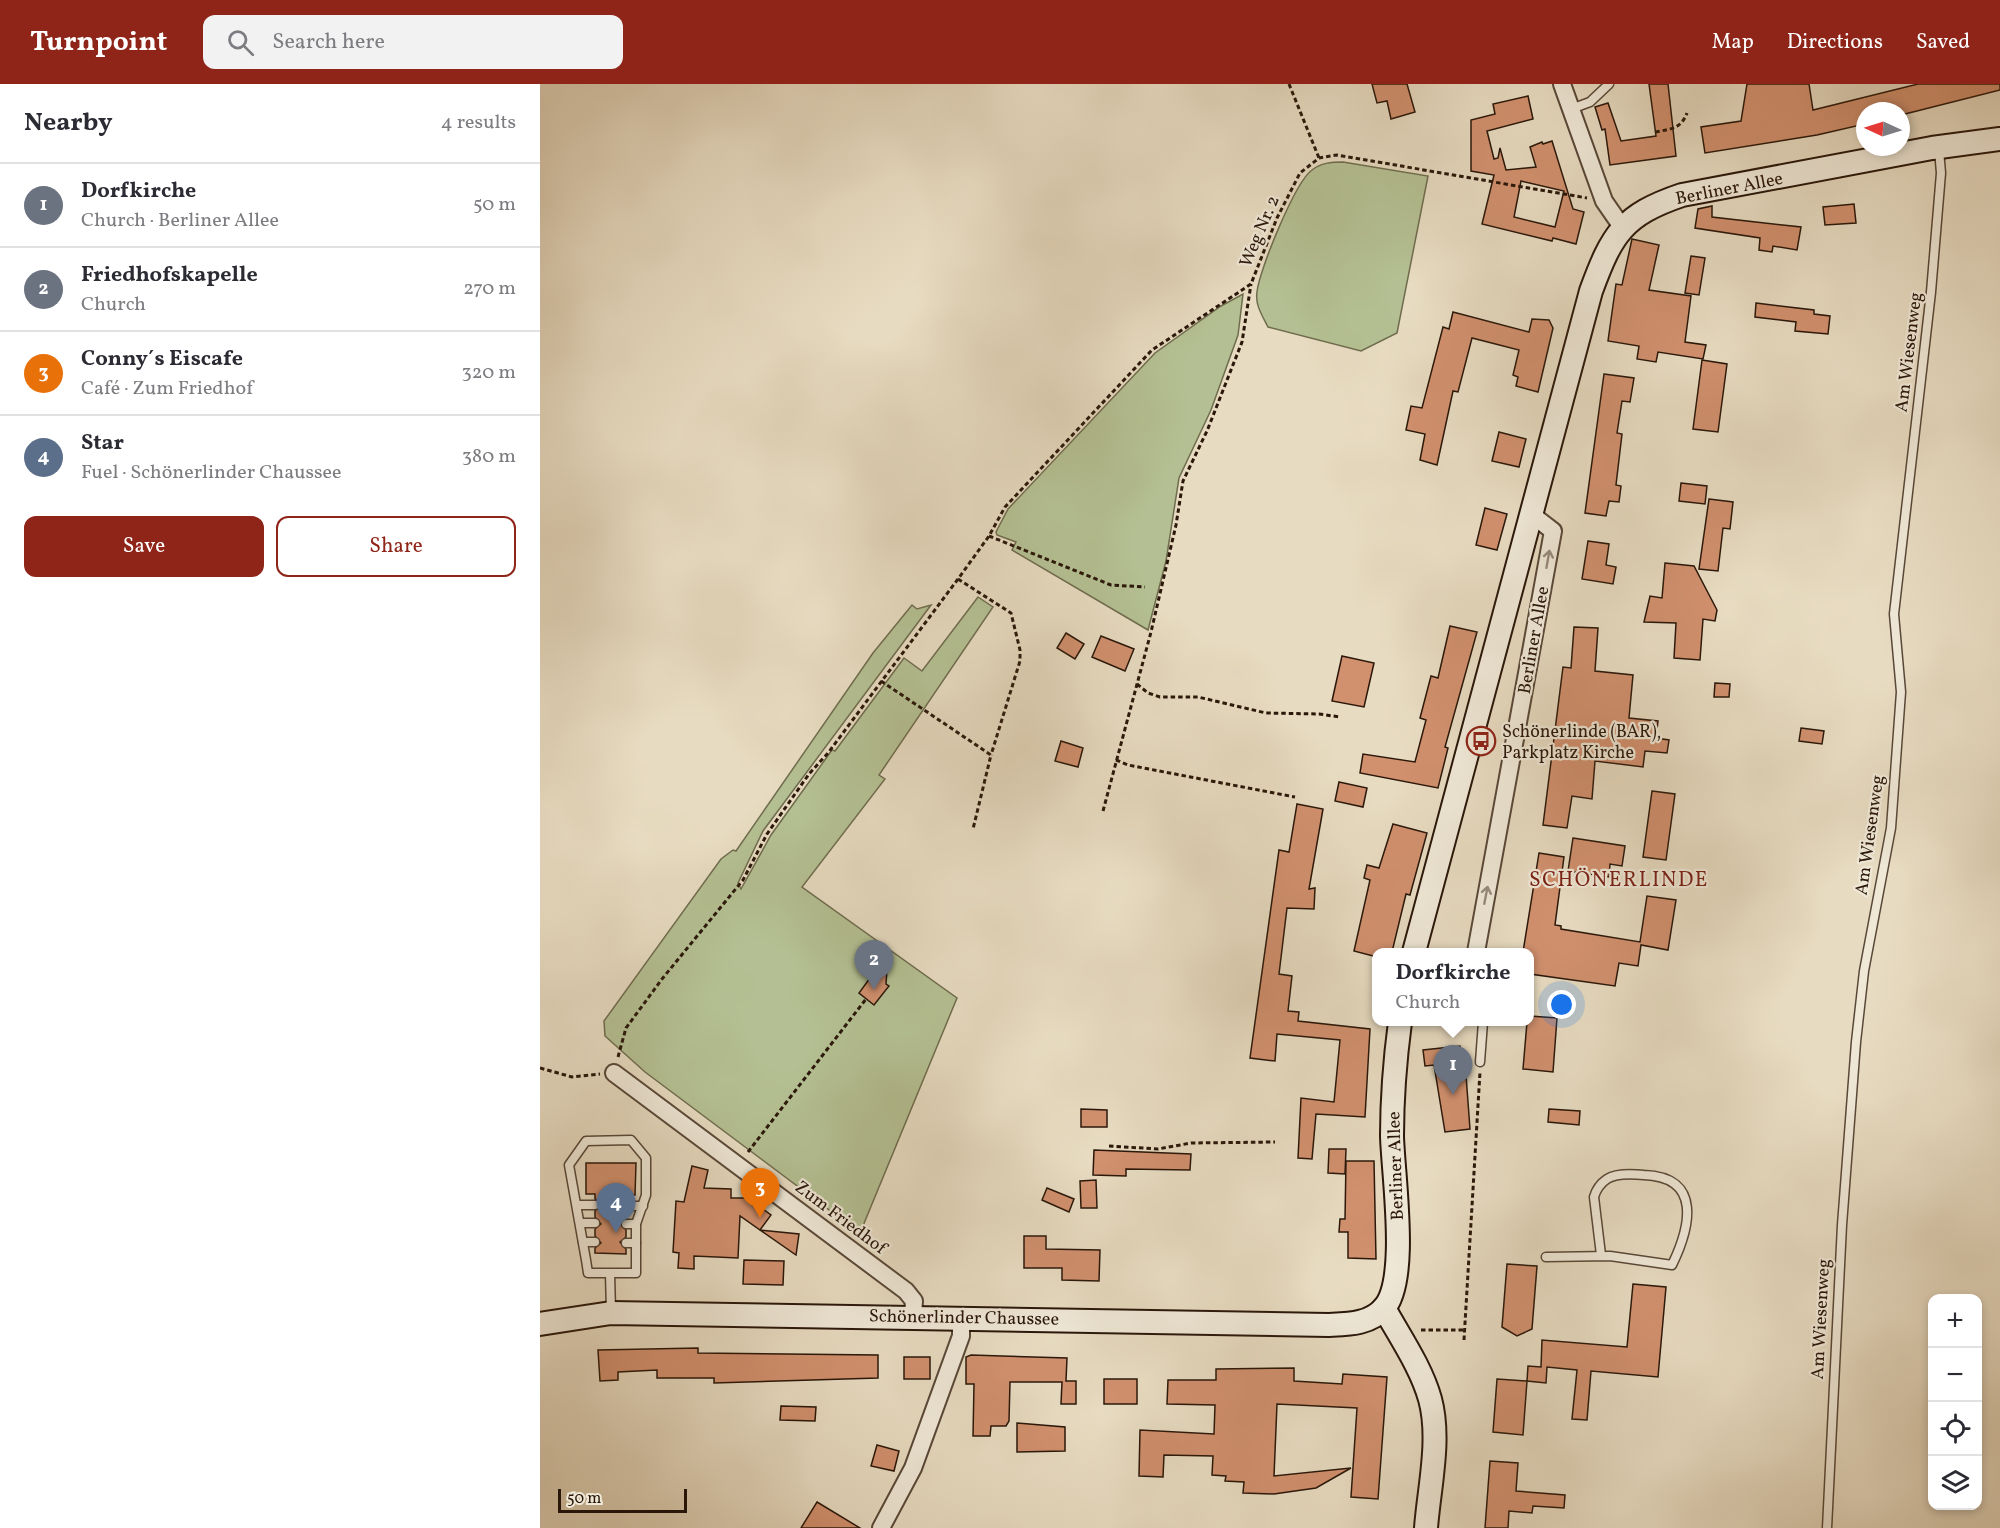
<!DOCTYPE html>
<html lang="en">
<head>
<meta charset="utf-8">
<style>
  body { margin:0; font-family:Vollkorn,serif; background:#f2f2f3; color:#2b2b33 }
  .controls { position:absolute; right:18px; bottom:18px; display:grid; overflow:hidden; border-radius:12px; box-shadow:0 3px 9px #0003 }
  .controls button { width:54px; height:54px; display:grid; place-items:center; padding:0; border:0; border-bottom:2px solid #e1e1e2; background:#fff; color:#2b2b33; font:30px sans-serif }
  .compass { position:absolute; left:1316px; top:18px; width:54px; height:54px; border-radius:50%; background:#fff; box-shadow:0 3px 9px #0003; rotate:274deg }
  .scale { position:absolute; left:18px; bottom:15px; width:129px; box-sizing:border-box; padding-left:6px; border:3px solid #2a170a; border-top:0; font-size:16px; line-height:21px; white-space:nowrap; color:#2a170a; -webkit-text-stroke:4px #efe8d7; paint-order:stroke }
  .you { position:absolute; left:1022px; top:921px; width:21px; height:21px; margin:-15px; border:4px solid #fff; border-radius:50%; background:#1a73e8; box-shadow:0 0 0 9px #1a73e833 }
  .badge { display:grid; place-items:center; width:39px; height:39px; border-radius:50%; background:#8f2418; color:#fff; font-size:20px; font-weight:700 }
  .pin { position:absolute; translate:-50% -50px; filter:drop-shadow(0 2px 3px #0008) }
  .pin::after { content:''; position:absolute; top:32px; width:21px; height:18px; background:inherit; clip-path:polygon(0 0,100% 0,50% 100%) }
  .popup { position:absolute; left:832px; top:864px; width:162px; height:78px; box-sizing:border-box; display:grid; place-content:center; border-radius:12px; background:#fff; filter:drop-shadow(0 2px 4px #0005); font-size:20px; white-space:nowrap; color:#7c7c81 }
  .popup b { font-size:22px; color:#2b2b33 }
  .popup::after { content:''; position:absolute; left:50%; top:100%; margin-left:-12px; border:12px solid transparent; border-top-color:#fff }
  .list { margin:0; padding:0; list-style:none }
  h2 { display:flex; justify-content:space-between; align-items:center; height:78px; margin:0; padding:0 24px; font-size:26px }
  h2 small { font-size:20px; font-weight:400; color:#7c7c81 }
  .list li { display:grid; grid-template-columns:39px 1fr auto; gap:18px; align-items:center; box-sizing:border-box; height:84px; padding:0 24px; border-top:2px solid #e1e1e2 }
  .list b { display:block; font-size:22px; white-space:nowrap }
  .list p { margin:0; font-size:20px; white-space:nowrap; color:#7c7c81 }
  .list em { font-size:20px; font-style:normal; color:#7c7c81 }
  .actions { display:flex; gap:12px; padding:18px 24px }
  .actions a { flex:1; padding:14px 0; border:2px solid #8f2418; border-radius:12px; text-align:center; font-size:21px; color:#8f2418 }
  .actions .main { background:#8f2418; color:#fff }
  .icon { flex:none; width:33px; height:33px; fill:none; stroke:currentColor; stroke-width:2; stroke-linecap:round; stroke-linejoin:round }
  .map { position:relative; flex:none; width:1460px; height:1444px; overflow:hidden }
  header { display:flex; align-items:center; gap:36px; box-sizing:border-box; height:84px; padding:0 30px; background:#8f2418; color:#fff }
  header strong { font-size:28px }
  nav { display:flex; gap:33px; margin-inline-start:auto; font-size:21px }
  .search { width:420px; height:54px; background:#f2f2f3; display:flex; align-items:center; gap:15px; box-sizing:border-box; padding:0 21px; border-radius:12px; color:#7c7c81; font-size:22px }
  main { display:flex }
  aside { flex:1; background:#fff }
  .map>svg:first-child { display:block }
</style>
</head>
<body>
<header>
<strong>Turnpoint</strong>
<div class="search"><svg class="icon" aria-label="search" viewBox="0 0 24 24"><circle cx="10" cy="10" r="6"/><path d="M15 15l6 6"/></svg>Search here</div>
<nav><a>Map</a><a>Directions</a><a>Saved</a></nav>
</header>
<main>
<aside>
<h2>Nearby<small>4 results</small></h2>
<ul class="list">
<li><span class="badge" style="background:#6b7280">1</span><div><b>Dorfkirche</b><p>Church · Berliner Allee</p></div><em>50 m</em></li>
<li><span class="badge" style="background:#6b7280">2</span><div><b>Friedhofskapelle</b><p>Church</p></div><em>270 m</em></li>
<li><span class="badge" style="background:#e8710a">3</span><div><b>Conny´s Eiscafe</b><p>Café · Zum Friedhof</p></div><em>320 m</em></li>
<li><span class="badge" style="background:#5c6f8a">4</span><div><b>Star</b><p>Fuel · Schönerlinder Chaussee</p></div><em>380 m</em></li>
</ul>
<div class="actions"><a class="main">Save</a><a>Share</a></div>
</aside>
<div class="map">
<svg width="1460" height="1444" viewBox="0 0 1460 1444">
  <rect width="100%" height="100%" fill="#e7dbc1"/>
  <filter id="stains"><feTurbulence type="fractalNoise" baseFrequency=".00333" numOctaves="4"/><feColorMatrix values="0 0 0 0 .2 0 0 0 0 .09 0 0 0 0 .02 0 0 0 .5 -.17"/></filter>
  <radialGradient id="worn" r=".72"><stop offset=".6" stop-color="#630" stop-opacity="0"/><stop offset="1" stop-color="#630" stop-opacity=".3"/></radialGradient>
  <g fill="#b4c093" stroke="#6f6c4e" stroke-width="1.5">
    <path d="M803,78L888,92L857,249L821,267L728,243C722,231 715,221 717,208C719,187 755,98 772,86C781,79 791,78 803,78Z"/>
    <path d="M703,210L698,251L671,326L639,394L626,477L608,546L472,466L476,458L457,451L456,448L468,425L615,269L681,222Z"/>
    <path d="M438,513L453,523L339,691L345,695L262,803L417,914L320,1149L105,988L65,952L64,937L181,775L193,766L196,767L333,569L372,521L377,525L391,521L223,747L198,799L201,805L231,751L292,666L295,667L364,574L382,587Z"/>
  </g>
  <g fill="#d1906e" stroke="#2a170a" stroke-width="1.5" fill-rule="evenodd">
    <path d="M832,0H867L875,28L851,35L847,17L837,19Z"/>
    <path d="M1109,0H1128L1136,72L1070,81L1065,45L1062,46L1055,23L1068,19L1081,57L1116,52Z"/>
    <path d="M1207,0H1269L1273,26L1378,0H1460V6L1361,31V27H1325V40L1277,51L1165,69L1161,43L1201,37Z"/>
    <path d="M988,12L993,35L947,47L954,75L958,74L960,64L966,86L996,83L990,63L1002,58L1003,60L1012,57L1033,125L1044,128L1036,160L1013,154L1012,157L942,140L954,91L931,87V36L955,30L953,20ZM981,97L1024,107L1015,143L974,133Z"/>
    <path d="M1314,120L1316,139L1285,141L1283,123Z"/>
    <path d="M1172,122V133L1261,143L1257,166L1233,162L1232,168L1219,166L1220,154L1155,144L1158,125Z"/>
    <path d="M1092,155L1119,161L1109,206L1151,212L1145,258L1166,261L1163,275L1118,268L1116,278L1097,275L1099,262L1068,257L1076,200L1082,201Z"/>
    <path d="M1151,172L1165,174L1159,211L1145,209Z"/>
    <path d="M1216,219L1274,226V230L1290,232L1288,250L1255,247L1256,238L1215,233Z"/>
    <path d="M913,228L989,248L992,235L1009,236L1013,244L998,308L976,302L978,293L973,291L979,266L932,254L918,308L913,307L897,381L880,376L885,350L866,346L871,322L882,324L903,243L909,245Z"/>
    <path d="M1162,276L1187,280L1178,348L1153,345Z"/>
    <path d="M1064,290L1094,294L1090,318L1082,317L1077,349L1082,350L1076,401L1081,402L1079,418L1069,417L1066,432L1045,429Z"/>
    <path d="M959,348L986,355L979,383L952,377Z"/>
    <path d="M1141,399L1167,402L1165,420L1139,417Z"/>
    <path d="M1169,415L1193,418L1190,445L1183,444L1178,487L1159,485Z"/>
    <path d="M945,424L967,430L957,466L936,461Z"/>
    <path d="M1048,457L1069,460L1066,481L1076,483L1073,500L1042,495Z"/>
    <path d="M1125,479L1154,482L1177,526L1175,537L1163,535L1160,576L1134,574L1136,539L1104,538L1110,512L1122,514Z"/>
    <path d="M910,542L937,548L905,663L908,664L898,704L820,689L823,670L875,678L886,636L880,634L891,592L898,594Z"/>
    <path d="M1034,543L1058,544L1055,587L1093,591L1089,634L1118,637L1116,654L1129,656L1127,669L1105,667L1103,683L1055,677L1052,715L1032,712L1027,744L1003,741L1023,583L1031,584Z"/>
    <path d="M526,549L544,560L535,575L517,564Z"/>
    <path d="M561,552L594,565L585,587L552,573Z"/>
    <path d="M802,572L834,579L824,623L792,617Z"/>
    <path d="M1175,599L1190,600L1189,613H1174Z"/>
    <path d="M1261,644L1284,647L1282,660L1259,657Z"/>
    <path d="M521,657L543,664L538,683L515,677Z"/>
    <path d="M799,698L827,704L823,723L795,717Z"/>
    <path d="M1112,707L1135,710L1126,776L1103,773Z"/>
    <path d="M757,720L783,725L769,805L775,804L774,825L747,824L739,890L752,892L748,927L759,928L758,937L830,945L825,1033L776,1030L772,1075L758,1074L761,1014L794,1018L800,956L737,950L735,977L710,974L739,766L749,768Z"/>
    <path d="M853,740L887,749L870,811L866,810L852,868H837V873L814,867L830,796L824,794L827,781L839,784Z"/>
    <path d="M1033,754L1085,762L1082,782L1070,780L1069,793L1028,787Z"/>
    <path d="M999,769L1024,773L1015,841L1021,842V845L1100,858L1107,812L1136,816L1128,866L1101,861L1098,882L1079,879L1075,902L990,890V868H983Z"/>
    <path d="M347,885L346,900L349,902L334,921L319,909L333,890L336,891Z"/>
    <path d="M990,932L1017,934L1013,988L983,985L987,938H990Z"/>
    <path d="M920,962L923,992L926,991L930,1045L905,1048L894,981L885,982L883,966Z"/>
    <path d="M541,1025L567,1026V1043H541Z"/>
    <path d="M1009,1025L1040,1027L1039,1041L1008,1038Z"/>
    <path d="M789,1065H806L805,1090L788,1089Z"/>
    <path d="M554,1066L651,1070L650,1086L586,1085V1092L553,1091Z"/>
    <path d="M806,1077H834L836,1175L808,1174V1148H799L800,1135H805Z"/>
    <path d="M46,1079H96L95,1111H86V1116L80,1121L81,1126L86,1128V1134L80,1139L86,1146V1153L80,1158L86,1165V1170L55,1169V1164L61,1159L55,1152V1145L61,1140L55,1133V1127L61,1120L55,1115V1110H46Z"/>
    <path d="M152,1082L168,1086L164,1104L191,1105V1114H208L231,1131L220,1146L200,1132L198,1174L154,1172V1185L138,1184L139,1169L133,1168L136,1117L144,1118Z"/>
    <path d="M556,1096L557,1124H541L540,1097Z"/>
    <path d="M507,1104L534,1115L529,1128L502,1116Z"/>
    <path d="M220,1146L259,1150L256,1171Z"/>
    <path d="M484,1152H506V1165L560,1166L559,1197L522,1196V1184H484Z"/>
    <path d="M204,1176L244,1177L243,1201L203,1200Z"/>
    <path d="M967,1180L997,1182L992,1245L977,1252L962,1243Z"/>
    <path d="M1093,1200L1126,1203L1118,1293L1051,1287L1047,1336L1032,1335L1037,1286L1007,1283L1006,1299L987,1297L988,1282L1001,1283L1002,1256L1087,1263Z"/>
    <path d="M158,1264V1269L338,1271V1294L174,1299V1294H117V1286L78,1288V1296L60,1297L58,1266Z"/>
    <path d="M431,1271L527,1274L526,1297H536V1320H521L522,1298H470L469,1337L466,1342H451L450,1352H433L434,1300H426V1273Z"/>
    <rect x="364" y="1273" width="26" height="22"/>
    <path d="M754,1284V1297L802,1300L803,1290L847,1293L838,1415L811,1413L817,1324L737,1320L734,1392L811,1384L776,1404L734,1410L703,1409L704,1398L685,1397L686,1392L672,1391L673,1372L624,1371L623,1393L599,1392L600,1346L674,1350L675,1321L627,1320L628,1296H676V1285Z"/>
    <rect x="564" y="1295" width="33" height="25"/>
    <path d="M957,1295L987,1297L983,1351L953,1348Z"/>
    <path d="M241,1322L276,1323L275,1337L240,1336Z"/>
    <path d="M477,1339L525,1343V1367L477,1368Z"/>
    <path d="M337,1361L359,1367L354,1387L331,1382Z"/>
    <path d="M950,1377L978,1379L976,1407L1025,1411L1024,1424L993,1422L992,1429L969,1427L968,1444H945Z"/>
    <path d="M277,1418L320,1444H261Z"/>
  </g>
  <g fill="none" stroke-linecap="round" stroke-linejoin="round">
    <g stroke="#594838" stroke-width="11">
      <g id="service">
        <path d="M1031,25L1050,18L1069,0"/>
        <path d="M940,978L943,938"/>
        <path d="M37,1121H55"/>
        <path d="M86,1122H103"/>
        <path d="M40,1139H55"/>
        <path d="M86,1140H96"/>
        <path d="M43,1158H55"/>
        <path d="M86,1159H96"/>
        <path d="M1006,1173L1070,1172L1132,1181C1150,1144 1163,1093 1104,1091C1094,1090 1076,1089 1067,1095C1061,1099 1056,1106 1054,1113L1061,1171"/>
        <path d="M70,1189H48L46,1176L29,1081L46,1057L91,1056L106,1074V1111L96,1140V1189H70L71,1228"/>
        <path d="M1287,1444L1302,1141L1316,958L1324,887L1351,744L1361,608L1354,530L1391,208L1401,89L1399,66"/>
      </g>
    </g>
    <g stroke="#594838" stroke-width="20">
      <g id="minor">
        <path d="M1022,0L1064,117L1082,143"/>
        <path d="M936,868L1013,447L991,430"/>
        <path d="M74,989L366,1207L374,1217L373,1232"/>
        <path d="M341,1444L373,1384L421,1252V1234"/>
      </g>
    </g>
    <g stroke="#2a170a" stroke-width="26">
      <g id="secondary">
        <path d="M874,868L1051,207C1072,150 1083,131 1142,111L1392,64L1460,55"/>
        <path d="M844,1224C860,1253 881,1283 890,1315C901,1355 889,1404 886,1444"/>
        <path d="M0,1240L71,1229L789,1241C809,1240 830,1240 844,1224C869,1196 853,1091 852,1052C852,1013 855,976 860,938"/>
      </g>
    </g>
    <g stroke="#2a170a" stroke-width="3" stroke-dasharray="4.5 3" stroke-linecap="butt">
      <path d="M749,0L779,74"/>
      <path d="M1115,48C1131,45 1141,45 1147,29"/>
      <path d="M449,452L571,501L605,503"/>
      <path d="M418,495L471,529L480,566V577L451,671"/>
      <path d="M341,597L451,671L433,745"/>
      <path d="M597,600L608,609L620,613H658L726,629L779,630L800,633"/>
      <path d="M576,676L588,681L755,713"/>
      <path d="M563,727L611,548L636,441L643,397L667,347L702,258L711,200"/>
      <path d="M78,973L86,944L122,895L203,796L227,750L269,690L288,669L418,495L449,452L465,423L612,266L711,200L737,134L760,89L779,74L797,71L1047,114"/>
      <path d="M0,984L32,993L60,990"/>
      <path d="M569,1062L618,1065L651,1059L735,1058"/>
      <path d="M208,1068L326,915"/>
      <path d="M881,1246H924"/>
      <path d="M924,1256L940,988"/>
    </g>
    <use href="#service" stroke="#efe8d7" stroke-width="8"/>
    <use href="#minor" stroke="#efe8d7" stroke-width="16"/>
    <use href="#secondary" stroke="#efe8d7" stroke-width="22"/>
  </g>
  <defs><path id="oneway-shaft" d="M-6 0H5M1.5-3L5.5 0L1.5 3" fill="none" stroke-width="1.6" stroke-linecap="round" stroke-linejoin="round" transform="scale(1.5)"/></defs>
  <g stroke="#968a7b">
    <use href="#oneway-shaft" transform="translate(1008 475) rotate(-80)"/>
    <use href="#oneway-shaft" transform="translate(946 811) rotate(-79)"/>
  </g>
  <defs>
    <g id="bus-ring" transform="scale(1.5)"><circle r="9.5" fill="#efe8d7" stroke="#8f2418" stroke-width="1.5"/><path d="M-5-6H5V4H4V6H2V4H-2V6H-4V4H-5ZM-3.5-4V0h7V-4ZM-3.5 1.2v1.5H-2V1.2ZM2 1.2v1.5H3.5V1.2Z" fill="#8f2418"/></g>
  </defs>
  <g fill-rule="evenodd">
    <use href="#bus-ring" x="941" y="657"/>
  </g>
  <g text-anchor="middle" stroke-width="4.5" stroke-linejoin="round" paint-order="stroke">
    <g font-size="18" fill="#2a170a" stroke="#efe8d7">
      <text transform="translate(1189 104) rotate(-11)" y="6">Berliner Allee</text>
      <text transform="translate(719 147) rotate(-67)" y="6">Weg Nr. 2</text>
      <text transform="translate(1368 268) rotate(-83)" y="6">Am Wiesenweg</text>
      <text transform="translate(993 556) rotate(-80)" y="6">Berliner Allee</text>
      <text transform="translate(1329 751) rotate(-82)" y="6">Am Wiesenweg</text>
      <text transform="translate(855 1082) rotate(-92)" y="6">Berliner Allee</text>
      <text transform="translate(301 1133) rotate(37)" y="6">Zum Friedhof</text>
      <text transform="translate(424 1233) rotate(1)" y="6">Schönerlinder Chaussee</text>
      <text transform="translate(1280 1235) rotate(-87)" y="6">Am Wiesenweg</text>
    </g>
    <g font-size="18" fill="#2a170a" stroke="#efe8d7" text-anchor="start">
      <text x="962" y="653">Schönerlinde (BAR),<tspan x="962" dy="21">Parkplatz Kirche</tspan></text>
    </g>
    <g font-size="21" letter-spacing="1.5" fill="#7a1f14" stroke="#efe8d7">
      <text x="1079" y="802">SCHÖNERLINDE</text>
    </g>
  </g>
  <rect width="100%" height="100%" filter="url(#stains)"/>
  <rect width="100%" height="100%" fill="url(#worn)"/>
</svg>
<div class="controls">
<button>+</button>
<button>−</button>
<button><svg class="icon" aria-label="locate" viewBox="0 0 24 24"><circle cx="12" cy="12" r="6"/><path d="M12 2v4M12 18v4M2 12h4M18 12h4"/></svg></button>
<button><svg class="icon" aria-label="layers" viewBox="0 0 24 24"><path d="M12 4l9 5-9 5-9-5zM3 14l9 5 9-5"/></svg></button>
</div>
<svg class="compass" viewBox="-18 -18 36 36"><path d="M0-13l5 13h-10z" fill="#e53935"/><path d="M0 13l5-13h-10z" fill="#7c7c81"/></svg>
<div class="scale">50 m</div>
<div class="you"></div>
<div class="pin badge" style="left:913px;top:1011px;background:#6b7280">1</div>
<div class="popup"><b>Dorfkirche</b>Church</div>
<div class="pin badge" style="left:334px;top:906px;background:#6b7280">2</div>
<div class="pin badge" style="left:220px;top:1134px;background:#e8710a">3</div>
<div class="pin badge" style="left:76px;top:1149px;background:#5c6f8a">4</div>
</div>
</main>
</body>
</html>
